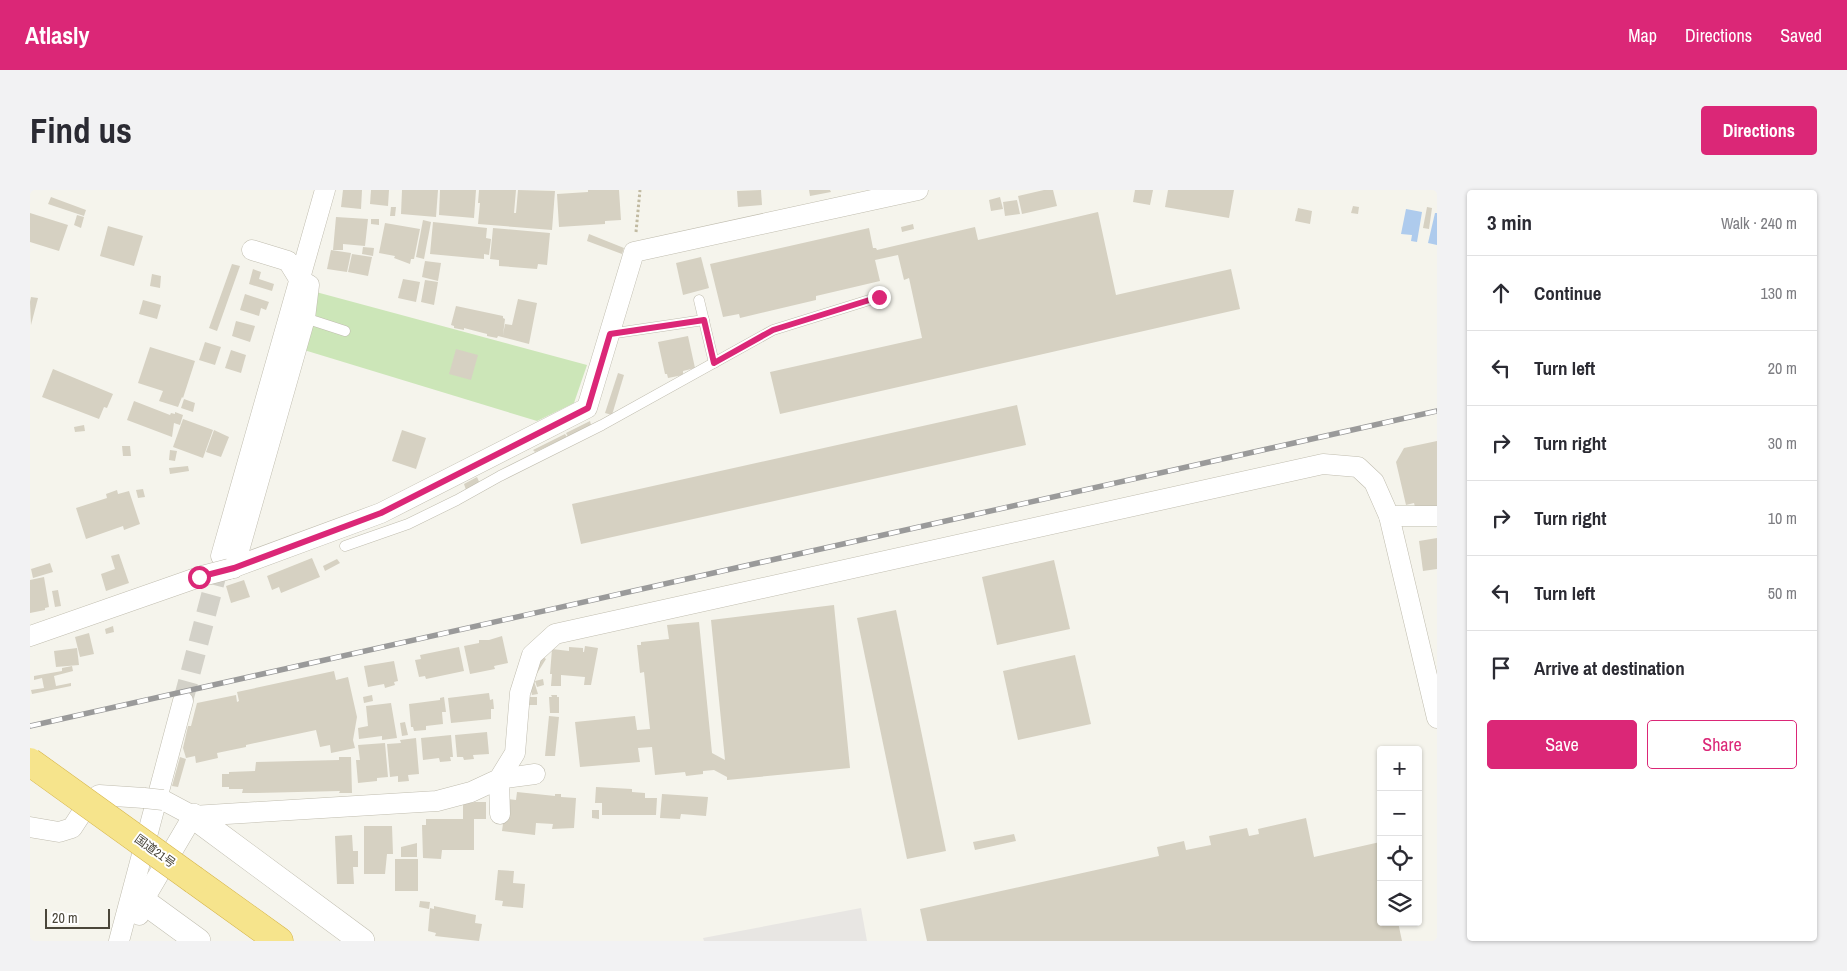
<!DOCTYPE html>
<html lang="en">
<head>
<meta charset="utf-8">
<style>
  body { margin:0; font-family:"Archivo Narrow","Noto Sans JP",sans-serif; background:#f2f2f3; color:#2b2b33 }
  .controls { position:absolute; right:15px; bottom:15px; display:grid; overflow:hidden; border-radius:5px; box-shadow:0 1px 4px #0004 }
  .controls button { width:45px; height:45px; display:grid; place-items:center; padding:0; border:0; border-bottom:1px solid #e1e1e2; background:#fff; color:#2b2b33; font:25px sans-serif }
  .scale { position:absolute; left:15px; bottom:12px; width:65px; box-sizing:border-box; padding-left:5px; border:2px solid #4a463a; border-top:0; font-size:14px; line-height:18px; white-space:nowrap; color:#4a463a; -webkit-text-stroke:4px #fff; paint-order:stroke }
  .stop { position:absolute; width:15px; height:15px; margin:-11px; border:4px solid #db2777; border-radius:50%; background:#fff }
  .stop.end { background:#db2777; border-color:#fff; box-shadow:0 1px 5px #0008 }
  .list { margin:0; padding:0; list-style:none }
  h2 { display:flex; justify-content:space-between; align-items:center; height:65px; margin:0; padding:0 20px; font-size:21px }
  h2 small { font-size:16px; font-weight:400; color:#7c7c81 }
  .list li { display:grid; grid-template-columns:32px 1fr auto; gap:15px; align-items:center; box-sizing:border-box; height:75px; padding:0 20px; border-top:1px solid #e1e1e2 }
  .list b { display:block; font-size:19px; white-space:nowrap }
  .list em { font-size:16px; font-style:normal; color:#7c7c81 }
  .actions { display:flex; gap:10px; padding:15px 20px }
  .actions a { flex:1; padding:11px 0; border:1px solid #db2777; border-radius:5px; text-align:center; font-size:18px; color:#db2777 }
  .actions .main { background:#db2777; color:#fff }
  .icon { flex:none; width:28px; height:28px; fill:none; stroke:currentColor; stroke-width:2; stroke-linecap:round; stroke-linejoin:round }
  .map { position:relative; flex:none; width:1407px; height:751px; overflow:hidden; border-radius:5px }
  header { display:flex; align-items:center; gap:30px; box-sizing:border-box; height:70px; padding:0 25px; background:#db2777; color:#fff }
  header strong { font-size:24px }
  nav { display:flex; gap:28px; margin-inline-start:auto; font-size:18px }
  .intro { display:flex; align-items:center; justify-content:space-between; box-sizing:border-box; height:120px; padding:0 30px }
  h1 { margin:0; font-size:35px }
  .button { padding:12px 22px; border-radius:5px; background:#db2777; color:#fff; font-size:18px; font-weight:700 }
  main { display:flex; gap:30px; padding:0 30px }
  aside { flex:1; background:#fff; border-radius:5px; box-shadow:0 1px 4px #0004 }
  .map>svg:first-child { display:block }
</style>
</head>
<body>
<header>
<strong>Atlasly</strong>
<nav><a>Map</a><a>Directions</a><a>Saved</a></nav>
</header>
<div class="intro"><h1>Find us</h1><a class="button">Directions</a></div>
<main>
<div class="map">
<svg width="1407" height="751" viewBox="0 0 1407 751">
  <rect width="100%" height="100%" fill="#f5f4ec"/>
  <path fill="#cce6b8" d="M286,102L557,175L544,213L507,231L274,160Z"/>
  <path fill="#e8e6e3" d="M831,718L837,751H674L673,748Z"/>
  <g fill="#aecbed">
    <path d="M1376,19L1392,22L1387,52L1381,51L1382,45L1371,44Z"/>
    <path d="M1405,23H1407V55L1398,53Z"/>
  </g>
  <g fill="#d6d1c2">
    <path d="M313,0H332L331,19L311,17Z"/>
    <path d="M341,0H359L358,16L340,14Z"/>
    <path d="M372,0H408L406,27L371,24Z"/>
    <path d="M410,0H446L444,28L409,25Z"/>
    <path d="M449,0H486L484,23H486L488,0L525,1L522,40L448,34L450,13H448Z"/>
    <path d="M558,0H589L591,30L575,31V34L529,37L527,4L558,2Z"/>
    <path d="M731,0L732,15L708,17L707,1Z"/>
    <path d="M779,0H800L801,2L780,6Z"/>
    <path d="M1014,0H1023L1027,16L992,24L988,6Z"/>
    <path d="M1105,0H1123L1120,15L1103,12Z"/>
    <path d="M1138,0H1204L1199,28L1135,17Z"/>
    <path d="M21,7L56,20L54,26L18,14Z"/>
    <path d="M970,7L973,19L961,21L959,10Z"/>
    <path d="M987,10L990,24L975,26L973,12Z"/>
    <path d="M1323,16L1329,17L1328,24L1321,23Z"/>
    <path d="M361,17H366L365,26H360Z"/>
    <path d="M1397,17L1402,18L1399,39L1393,38Z"/>
    <path d="M1268,18L1282,21L1280,34L1265,31Z"/>
    <path d="M1068,22L1086,105L1201,79L1210,119L750,224L740,182L892,148L879,88L874,90L868,65L845,70L850,91L786,106V110L710,128L709,124L693,127L680,74L839,38L843,58H846L847,60L945,37L948,50Z"/>
    <path d="M0,23L38,35L29,61L0,52Z"/>
    <path d="M47,25L54,27L51,38L44,35Z"/>
    <path d="M306,27L338,29L335,56L313,54V60H303Z"/>
    <path d="M341,29H349V35L341,34Z"/>
    <path d="M393,30L401,32L394,69L386,67Z"/>
    <path d="M403,32L457,38L456,48L461,49L459,65L454,64V69L400,64Z"/>
    <path d="M355,33L390,39L384,69H381L380,74L364,68L365,66L349,63Z"/>
    <path d="M883,34L884,39L872,42L871,37Z"/>
    <path d="M78,36L113,46L104,76L70,66Z"/>
    <path d="M463,38L520,43L517,75L508,74L507,79L469,76V70L460,69Z"/>
    <path d="M559,44L594,58L592,64L557,51Z"/>
    <path d="M333,57L344,58L343,66L332,64Z"/>
    <path d="M301,60L321,63L317,82L297,79Z"/>
    <path d="M322,64L342,67L338,86L318,82Z"/>
    <path d="M671,67L679,98L653,105L646,73Z"/>
    <path d="M395,71L411,73L408,91L392,87Z"/>
    <path d="M202,74L210,76L187,141L179,138Z"/>
    <path d="M223,79L231,82L229,89L244,94L242,101L219,94Z"/>
    <path d="M122,84L131,86L130,98L120,96Z"/>
    <path d="M373,89L390,92L386,112L368,108Z"/>
    <path d="M395,90L408,92L404,115L391,112Z"/>
    <path d="M215,104L239,112L236,120L231,118L229,126L210,120Z"/>
    <path d="M1,107L8,108L1,135L0,112Z"/>
    <path d="M488,109L507,113L499,154L468,146L467,148L457,146V144L434,138V140L424,138V136L421,135L426,116L473,126V128L475,129L473,145L475,134L482,135Z"/>
    <path d="M113,110L131,115L127,129L109,124Z"/>
    <path d="M206,131L225,136L220,152L202,146Z"/>
    <path d="M658,146L665,178L653,181V185L638,188L637,184H635L628,152Z"/>
    <path d="M175,152L191,157L185,175L169,170Z"/>
    <path d="M120,157L165,171L153,208L152,207L148,217L129,211L133,201L108,193Z"/>
    <path d="M426,159L448,165L441,190L419,184Z"/>
    <path d="M201,160L216,165L211,183L195,178Z"/>
    <path d="M23,179L83,204L77,218L74,217L69,229L12,207Z"/>
    <path d="M588,183L594,185L582,225L575,223Z"/>
    <path d="M154,209L165,213L163,222L151,218Z"/>
    <path d="M104,211L140,225L141,223L145,224V222L153,225L150,235L144,233L142,247L97,230Z"/>
    <path d="M987,215L996,255L551,354L542,314Z"/>
    <path d="M153,229L183,240L173,268L143,257Z"/>
    <path d="M560,231L561,235L538,247L536,243Z"/>
    <path d="M54,235L55,241L45,242L44,237Z"/>
    <path d="M184,240L199,247L191,267L176,262Z"/>
    <path d="M372,240L396,248L386,279L362,271Z"/>
    <path d="M535,244L537,247L505,262L503,260Z"/>
    <path d="M1407,251V316L1385,317L1384,313L1376,315L1366,272L1374,258Z"/>
    <path d="M92,256H100L101,266H93Z"/>
    <path d="M140,260L147,261L145,271L139,270Z"/>
    <path d="M158,276L159,281L140,284L139,278Z"/>
    <path d="M447,287L450,294L436,300L434,294Z"/>
    <path d="M113,299L115,307L108,308L106,300Z"/>
    <path d="M87,300L88,304L99,301L110,334L94,340L93,336L56,349L46,318L77,308L76,304Z"/>
    <path d="M1407,348V379L1393,381L1389,351Z"/>
    <path d="M89,364L99,393L76,401L71,384L85,379L81,366Z"/>
    <path d="M282,368L290,387L251,403L249,397L242,400L237,386Z"/>
    <path d="M307,369L310,373L295,381L293,376Z"/>
    <path d="M1024,370L1040,439L967,455L952,387Z"/>
    <path d="M20,373L23,382L3,388L1,379Z"/>
    <path d="M14,387L19,417L15,418V420L0,423V390Z"/>
    <path d="M214,390L220,407L201,413L196,396Z"/>
    <path d="M28,400L31,416L25,417L22,401Z"/>
    <path d="M804,415L820,578L697,590V587L684,580L673,581V584L656,586L655,582L625,585L622,557L608,558L610,572L550,577L545,532L605,526L607,540L620,539L614,482L610,483L607,455H611V452L639,449L637,435L669,432L682,563L695,570L681,430Z"/>
    <path d="M866,420L916,661L877,669L827,428Z"/>
    <path d="M83,436L84,442L76,444L75,439Z"/>
    <path d="M59,443L64,464L50,467L45,447Z"/>
    <path d="M472,446L478,473L464,476L465,479L440,484L434,456L449,453V450H459Z"/>
    <path d="M555,456L568,458L561,495H554L555,487L531,485V496H521L522,484H520L522,459L539,461V457L553,458V462H554Z"/>
    <path d="M429,457L434,481L396,489L395,486L389,487L385,470L391,469L390,465Z"/>
    <path d="M47,458L49,475L26,477L24,461Z"/>
    <path d="M510,465L516,469L506,485Z"/>
    <path d="M1045,465L1061,534L988,550L973,481Z"/>
    <path d="M364,471L368,491L364,492L365,495L355,498L354,494L338,497L334,476Z"/>
    <path d="M42,476L43,481L24,486L26,496L41,493V496L2,504L1,500L14,498L12,488L4,490V486L32,481V478Z"/>
    <path d="M304,481L306,490L318,487L327,527L323,550L325,558L301,563L300,555L290,557L286,540L216,555V557L187,563L188,568L166,573L165,566L156,568L153,558L158,536H161L167,513L206,505L207,512L209,511L207,502Z"/>
    <path d="M513,489L514,495L507,497L505,491Z"/>
    <path d="M504,491L508,504L502,505L499,493Z"/>
    <path d="M459,503L460,510L463,509L464,519H461V529L421,533L418,508Z"/>
    <path d="M342,505L343,511L334,513L333,507Z"/>
    <path d="M521,505H527V507H529V523H520L519,507H522Z"/>
    <path d="M414,507L416,522H412L413,534L396,536V540L384,541L383,537H381L379,514L410,510V508Z"/>
    <rect x="495" y="507" width="12" height="8"/>
    <path d="M361,513L367,548L352,550V546L329,549L328,538L338,536L336,516Z"/>
    <path d="M519,526L529,527L525,566H515Z"/>
    <path d="M375,532L378,545L372,546L370,533Z"/>
    <path d="M457,542L459,564L443,565L444,569L434,570L433,567H427L425,545Z"/>
    <path d="M421,545L423,567H420L421,571L410,572L409,568L393,570L391,548Z"/>
    <path d="M386,548L389,584L378,585L379,591L368,592V586L360,587L357,554L371,553L370,550Z"/>
    <path d="M355,553L358,587L347,588V591L328,593L326,570H330L328,555Z"/>
    <path d="M150,567L156,569L148,597L142,596Z"/>
    <path d="M309,567H321L322,603H309L310,601L226,603H212L213,599H199V597H192V584H199V582L225,581L226,572L309,570Z"/>
    <path d="M566,597L602,599V602L615,603V608H627L626,625H572V613H565Z"/>
    <path d="M487,602L525,606V604H531V607L546,608L544,638L522,639L523,634L506,633L505,645L472,641L475,619L478,609L486,610Z"/>
    <path d="M632,604L678,607L676,626L651,624L650,629L630,628Z"/>
    <path d="M445,612H456V629H444V660H412L411,669L393,668L392,635H396V629H433V614Z"/>
    <path d="M562,620H569V629L562,628Z"/>
    <path d="M1276,628L1284,667L1350,652L1351,732H1368L1372,751H897L890,719L1129,666L1127,657L1154,651L1156,660L1181,655L1179,646L1217,638L1219,646L1229,644L1228,639Z"/>
    <path d="M334,636H362L363,664H357L355,684H334Z"/>
    <path d="M984,644L986,651L945,660L943,652Z"/>
    <path d="M322,645L323,661H328V677H323L324,694H307L305,646Z"/>
    <path d="M387,653V667H371V657Z"/>
    <rect x="365" y="669" width="23" height="32"/>
    <path d="M468,680L484,681L483,693L495,694L493,718L472,716L473,711L465,710Z"/>
    <path d="M390,711L400,712L399,719L389,717Z"/>
    <path d="M404,716L446,725L445,733L452,734L449,751L405,746L406,743L398,741L400,718L404,719Z"/>
  </g>
  <g fill="none" stroke-linecap="round" stroke-linejoin="round">
    <path stroke="#d3d1c8" stroke-width="20" stroke-dasharray="20 10" stroke-linecap="butt" d="M153,511L191,368"/>
    <g stroke="#c0bdaf" stroke-width="11">
      <g id="service">
        <path d="M669,110L684,173"/>
        <path d="M275,128L315,141"/>
        <path d="M579,144L674,130"/>
        <path d="M315,356L378,334L427,310L470,286L572,235L743,140L849,107"/>
      </g>
    </g>
    <g stroke="#c0bdaf" stroke-width="21">
      <g id="minor">
        <path d="M1359,326H1407"/>
        <path d="M191,366L295,0"/>
        <path d="M204,378L275,128L279,95L269,89L258,71L222,60"/>
        <path d="M199,379L351,323L557,218L604,62L888,0"/>
        <path d="M0,446L172,386"/>
        <path d="M133,610L163,626L407,611L441,602L469,589L485,563L490,503L502,465L525,444L1293,274L1328,277L1344,292L1359,326L1407,528"/>
        <path d="M470,624L469,589L505,584"/>
        <path d="M0,637L29,642L42,638L59,612L69,605L114,608"/>
        <path d="M109,725L113,711L163,626"/>
        <path d="M89,751L153,511"/>
      </g>
    </g>
    <g stroke="#c0bdaf" stroke-width="26">
      <g id="tertiary">
        <path d="M163,626L332,751"/>
        <path d="M113,711L168,751"/>
      </g>
    </g>
    <g stroke="#d5b347" stroke-width="29">
      <path id="trunk" d="M164,690L249,751"/>
    </g>
    <path stroke="#c1baa1" stroke-width="3" stroke-dasharray="2.5 2.5" stroke-linecap="butt" d="M606,42L610,0"/>
    <use href="#service" stroke="#fff" stroke-width="10"/>
    <use href="#minor" stroke="#fff" stroke-width="20"/>
    <use href="#tertiary" stroke="#fff" stroke-width="25"/>
    <use href="#trunk" stroke="#f6e48c" stroke-width="28"/>
    <g stroke="#9a9a9a" stroke-width="5.5">
      <path id="rail" d="M0,536L1407,221"/>
    </g>
    <use href="#rail" stroke="#fff" stroke-width="4" stroke-dasharray="11" stroke-linecap="butt"/>
    <g stroke="#c0bdaf" stroke-width="21" stroke-linecap="butt">
      <g id="minor-bridge">
        <path d="M172,386L199,379"/>
        <path d="M114,608L133,610"/>
      </g>
    </g>
    <g stroke="#d5b347" stroke-width="29" stroke-linecap="butt">
      <path id="trunk-bridge" d="M0,572L164,690"/>
    </g>
    <use href="#minor-bridge" stroke="#fff" stroke-width="20"/>
    <use href="#trunk-bridge" stroke="#f6e48c" stroke-width="28"/>
  </g>
  <g fill="none" stroke-linecap="round" stroke-linejoin="round">
    <path stroke="#db2777" stroke-width="6" d="M169,387L204,378L351,323L558,218L580,144L674,130L684,173L743,140L849,107"/>
  </g>
  <g text-anchor="middle" stroke-width="4" stroke-linejoin="round" paint-order="stroke">
    <g font-size="12" fill="#4a463a" stroke="#fff">
      <text transform="translate(125 661) rotate(36)" y="4">国道21号</text>
    </g>
  </g>
</svg>
<div class="controls">
<button>+</button>
<button>−</button>
<button><svg class="icon" aria-label="locate" viewBox="0 0 24 24"><circle cx="12" cy="12" r="6"/><path d="M12 2v4M12 18v4M2 12h4M18 12h4"/></svg></button>
<button><svg class="icon" aria-label="layers" viewBox="0 0 24 24"><path d="M12 4l9 5-9 5-9-5zM3 14l9 5 9-5"/></svg></button>
</div>
<div class="scale">20 m</div>
<div class="stop" style="left:169px;top:387px"></div>
<div class="stop end" style="left:849px;top:107px"></div>
</div>
<aside>
<h2>3 min<small>Walk · 240 m</small></h2>
<ul class="list">
<li><svg class="icon" aria-label="ahead" viewBox="0 0 24 24"><path d="M12 20V5M6 11l6-6 6 6"/></svg><div><b>Continue</b></div><em>130 m</em></li>
<li><svg class="icon" aria-label="left" viewBox="0 0 24 24"><path d="M17 20v-9H6M10 6l-5 5 5 5"/></svg><div><b>Turn left</b></div><em>20 m</em></li>
<li><svg class="icon" aria-label="right" viewBox="0 0 24 24"><path d="M7 20v-9h11M14 6l5 5-5 5"/></svg><div><b>Turn right</b></div><em>30 m</em></li>
<li><svg class="icon" aria-label="right" viewBox="0 0 24 24"><path d="M7 20v-9h11M14 6l5 5-5 5"/></svg><div><b>Turn right</b></div><em>10 m</em></li>
<li><svg class="icon" aria-label="left" viewBox="0 0 24 24"><path d="M17 20v-9H6M10 6l-5 5 5 5"/></svg><div><b>Turn left</b></div><em>50 m</em></li>
<li><svg class="icon" aria-label="arrive" viewBox="0 0 24 24"><path d="M6 21V4h12l-3 4 3 4H6"/></svg><div><b>Arrive at destination</b></div></li>
</ul>
<div class="actions"><a class="main">Save</a><a>Share</a></div>
</aside>
</main>
</body>
</html>
